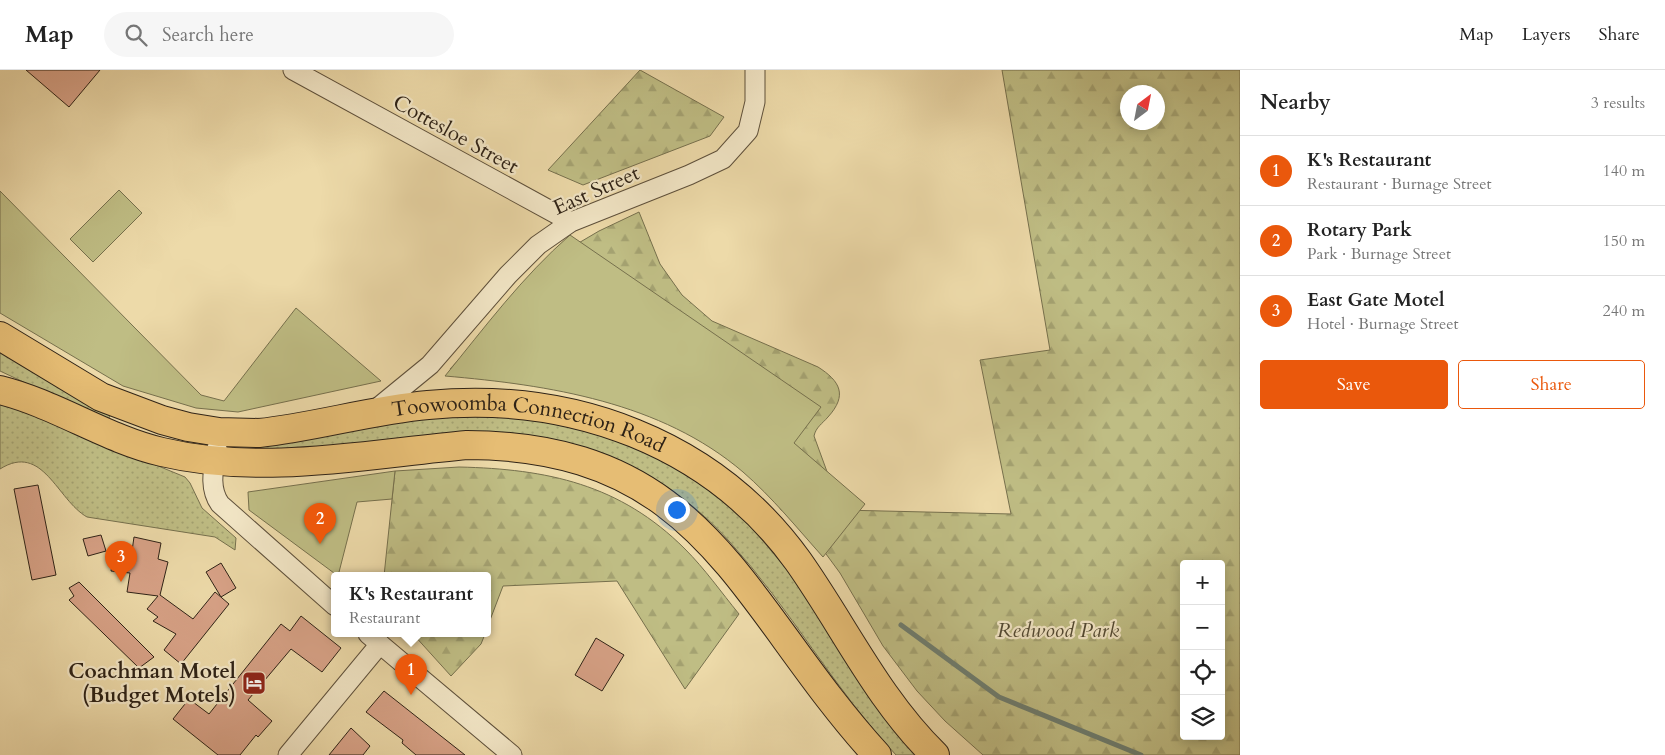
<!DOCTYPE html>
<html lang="en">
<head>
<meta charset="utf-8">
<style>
  body { margin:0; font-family:Cardo,serif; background:#f6f6f6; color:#222 }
  .controls { position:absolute; right:15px; bottom:15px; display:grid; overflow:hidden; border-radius:5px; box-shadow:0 2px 12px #0003 }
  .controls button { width:45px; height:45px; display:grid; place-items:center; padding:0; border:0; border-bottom:1px solid #e0e0e0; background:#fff; color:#222; font:25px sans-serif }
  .compass { position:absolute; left:1120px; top:15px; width:45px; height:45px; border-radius:50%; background:#fff; box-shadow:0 2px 12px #0003; rotate:32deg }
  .you { position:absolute; left:676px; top:439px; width:18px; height:18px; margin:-12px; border:4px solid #fff; border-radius:50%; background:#1a73e8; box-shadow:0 0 0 8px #1a73e833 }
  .badge { display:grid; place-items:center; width:32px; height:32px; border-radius:50%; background:#ea580c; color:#fff; font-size:16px; font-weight:700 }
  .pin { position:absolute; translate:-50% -41px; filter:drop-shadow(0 1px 2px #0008) }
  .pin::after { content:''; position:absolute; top:26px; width:18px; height:15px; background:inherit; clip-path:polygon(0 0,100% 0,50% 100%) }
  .popup { position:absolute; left:331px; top:502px; width:160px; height:65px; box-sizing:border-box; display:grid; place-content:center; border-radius:5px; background:#fff; filter:drop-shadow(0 1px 4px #0005); font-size:16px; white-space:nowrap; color:#767676 }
  .popup b { font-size:19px; color:#222 }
  .popup::after { content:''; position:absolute; left:50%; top:100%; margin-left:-10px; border:10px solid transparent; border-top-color:#fff }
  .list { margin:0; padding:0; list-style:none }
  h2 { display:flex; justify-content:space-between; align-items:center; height:65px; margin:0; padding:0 20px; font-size:21px }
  h2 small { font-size:16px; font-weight:400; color:#767676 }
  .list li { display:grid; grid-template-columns:32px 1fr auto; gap:15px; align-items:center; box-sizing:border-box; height:70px; padding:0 20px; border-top:1px solid #e0e0e0 }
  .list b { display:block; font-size:19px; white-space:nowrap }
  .list p { margin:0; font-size:16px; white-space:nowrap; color:#767676 }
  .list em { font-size:16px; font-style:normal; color:#767676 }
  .actions { display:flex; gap:10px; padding:15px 20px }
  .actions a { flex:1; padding:11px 0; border:1px solid #ea580c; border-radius:5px; text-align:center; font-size:18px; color:#ea580c }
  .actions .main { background:#ea580c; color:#fff }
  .icon { flex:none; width:28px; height:28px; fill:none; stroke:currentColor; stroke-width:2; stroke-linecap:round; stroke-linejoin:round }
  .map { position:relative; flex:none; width:1240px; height:685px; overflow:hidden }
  header { display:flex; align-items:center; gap:30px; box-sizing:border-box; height:70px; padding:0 25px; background:#fff; border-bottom:1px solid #e0e0e0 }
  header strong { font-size:24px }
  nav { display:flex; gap:28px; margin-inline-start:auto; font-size:18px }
  .search { width:350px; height:45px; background:#f6f6f6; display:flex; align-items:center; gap:12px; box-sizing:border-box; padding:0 18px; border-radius:28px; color:#767676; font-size:19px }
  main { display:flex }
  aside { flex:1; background:#fff }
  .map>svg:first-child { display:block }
</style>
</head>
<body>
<header>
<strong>Map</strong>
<div class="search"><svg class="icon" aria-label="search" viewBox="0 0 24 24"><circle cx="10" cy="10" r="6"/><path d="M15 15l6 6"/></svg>Search here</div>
<nav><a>Map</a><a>Layers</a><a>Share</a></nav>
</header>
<main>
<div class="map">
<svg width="1240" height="685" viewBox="0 0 1240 685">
  <defs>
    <pattern id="grass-dots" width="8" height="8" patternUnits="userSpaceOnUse" patternTransform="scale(1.25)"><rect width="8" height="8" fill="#bfbd84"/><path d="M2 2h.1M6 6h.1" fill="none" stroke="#a4a271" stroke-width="1.8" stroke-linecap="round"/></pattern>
    <pattern id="forest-firs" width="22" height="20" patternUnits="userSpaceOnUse" patternTransform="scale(1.25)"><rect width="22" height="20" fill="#bfbd84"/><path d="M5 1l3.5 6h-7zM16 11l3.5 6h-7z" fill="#a4a271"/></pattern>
  </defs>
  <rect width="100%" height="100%" fill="#eddaa9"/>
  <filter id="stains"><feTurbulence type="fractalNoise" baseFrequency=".004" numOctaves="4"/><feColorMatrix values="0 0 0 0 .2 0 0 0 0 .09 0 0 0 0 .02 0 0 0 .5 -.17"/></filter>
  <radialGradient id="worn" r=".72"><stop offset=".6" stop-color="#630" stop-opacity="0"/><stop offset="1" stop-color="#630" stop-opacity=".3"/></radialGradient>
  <g fill="url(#grass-dots)" stroke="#76704d">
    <path d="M0,281L110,346L107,351L0,301Z"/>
    <path d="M0,331L185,407L190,413L202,438L236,468L235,480L215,467L87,447C57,430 43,372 0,399Z"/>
    <path d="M511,345L600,361L677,398L721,429L748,453L793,507L814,537L875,635L918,685H896C834,619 790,538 729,471C666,401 580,365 488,363C467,363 445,367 424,370C378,375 327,384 281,385C266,385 251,382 237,381L427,347Z"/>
  </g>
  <g fill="url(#forest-firs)" stroke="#76704d" fill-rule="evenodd">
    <path d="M640,0L724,47L710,66L583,115L548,100Z"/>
    <path d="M1002,0H1240V685H983L945,651L917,621L883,576L840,503L815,469L794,444L781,440L768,415L664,344L467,298L450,299L542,201L565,181L599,161L639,142L660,194L682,225L712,251L818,297C840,311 848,325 828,347C822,354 816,357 814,366L841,440L1011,444L980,290L1050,280ZM1128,22H1158V52H1128ZM1184,494H1221V666H1184Z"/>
    <path d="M459,397C547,399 620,414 685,479C705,499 721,522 739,544L685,619L617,511L503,516L487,558V506H384L395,401Z"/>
    <path d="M413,564H485L481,574L451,606Z"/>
  </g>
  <g fill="#bfbd84" stroke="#76704d">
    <path d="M119,120L142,143L93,192L70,169Z"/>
    <path d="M0,121L201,325L224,331L296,238L381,311L238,342L196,338L123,316L0,243Z"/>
    <path d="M570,165L821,337L794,373L865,434L823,487C797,458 772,427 743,402C661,332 549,315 445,306C485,257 522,207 570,165Z"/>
    <path d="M395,401L392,429L357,432L338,506L249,440L248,422Z"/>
  </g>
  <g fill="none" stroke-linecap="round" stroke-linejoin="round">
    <path stroke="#6e7d6f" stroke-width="5" d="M901,555L999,627L1141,685"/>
  </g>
  <g fill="#d8a287" stroke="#2e2216">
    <path d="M26,0H100L69,37Z"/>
    <path d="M38,415L56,505L32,510L14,419Z"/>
    <path d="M101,465L106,481L88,486L83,469Z"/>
    <path d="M134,467L161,473L158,489L168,492L160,525L193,549L215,522L229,534L181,594L164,580L176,564L153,551L158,547L147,539L158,526L127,522L130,503L111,501L115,477L132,481Z"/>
    <path d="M221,493L236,518L221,527L206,502Z"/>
    <path d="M79,512L154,587L139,598L69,530L74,526L69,518Z"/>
    <path d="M301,546L341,578L322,602L291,579L248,630L272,651L258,667L256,665L240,685H218L173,649L189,629L209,644L281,554L290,561Z"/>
    <path d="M596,568L624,585L602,621L575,605Z"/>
    <path d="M384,621L465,685H416L402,673L403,670L366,642Z"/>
    <path d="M351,658L370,676L363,685H329Z"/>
  </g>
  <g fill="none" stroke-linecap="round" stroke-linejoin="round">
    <g stroke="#5e503b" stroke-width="21">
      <g id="minor">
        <path d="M293,0L571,152"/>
        <path d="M375,340L430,295L508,205L538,175L571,152L689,105L723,89L748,61L755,32V0"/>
        <path d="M217,378C214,397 208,417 220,434L335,536"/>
        <path d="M368,564L512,685"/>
        <path d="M288,685L380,574"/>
      </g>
    </g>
    <g stroke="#2e2216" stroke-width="30">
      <g id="trunk">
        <path id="s1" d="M0,266L101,327L162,350L188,357L219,362L259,363C316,357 371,340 428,335C571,321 712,372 798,491C844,556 877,628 935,685"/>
        <path d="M0,320C56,334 106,369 162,382C262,406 367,384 467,375C707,376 740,535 877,685"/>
      </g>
    </g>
    <use href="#minor" stroke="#f3e7c7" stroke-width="19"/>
    <use href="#trunk" stroke="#e6bd74" stroke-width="28"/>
  </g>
  <defs>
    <g id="hotel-square" transform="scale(1.25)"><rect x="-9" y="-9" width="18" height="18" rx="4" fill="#8f2418" stroke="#f3e7c7"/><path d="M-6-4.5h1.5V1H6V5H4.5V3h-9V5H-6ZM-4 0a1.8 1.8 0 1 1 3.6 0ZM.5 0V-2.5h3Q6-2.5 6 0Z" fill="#fff"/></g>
  </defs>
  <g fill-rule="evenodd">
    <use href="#hotel-square" x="254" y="613"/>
  </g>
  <g text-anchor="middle" stroke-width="4.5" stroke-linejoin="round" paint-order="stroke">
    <g font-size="21" fill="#2e2216" stroke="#f3e7c7">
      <text transform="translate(456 64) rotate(29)" y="7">Cottesloe Street</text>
      <text transform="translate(596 120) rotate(-24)" y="7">East Street</text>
      <text dy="7" stroke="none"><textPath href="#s1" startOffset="556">Toowoomba Connection Road</textPath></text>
    </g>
    <g font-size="21" font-style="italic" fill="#524932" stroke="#f3e7c7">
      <text x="1058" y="567">Redwood Park</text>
    </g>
    <g font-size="21" font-weight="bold" fill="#2e2216" stroke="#f3e7c7" text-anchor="end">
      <text x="236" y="608">Coachman Motel<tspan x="236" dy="24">(Budget Motels)</tspan></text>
    </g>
  </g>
  <rect width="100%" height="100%" filter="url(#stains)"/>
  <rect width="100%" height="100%" fill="url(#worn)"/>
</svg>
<div class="controls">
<button>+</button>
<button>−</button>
<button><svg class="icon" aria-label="locate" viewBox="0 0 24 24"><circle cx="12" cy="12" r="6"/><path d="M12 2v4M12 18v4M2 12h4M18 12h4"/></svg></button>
<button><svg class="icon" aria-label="layers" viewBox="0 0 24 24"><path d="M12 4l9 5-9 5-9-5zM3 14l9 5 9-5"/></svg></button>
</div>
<svg class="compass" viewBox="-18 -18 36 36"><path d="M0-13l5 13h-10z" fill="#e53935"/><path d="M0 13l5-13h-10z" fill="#767676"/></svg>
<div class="you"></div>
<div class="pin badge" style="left:411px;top:625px">1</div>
<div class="popup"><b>K's Restaurant</b>Restaurant</div>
<div class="pin badge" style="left:320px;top:474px">2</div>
<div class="pin badge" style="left:121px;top:512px">3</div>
</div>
<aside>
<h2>Nearby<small>3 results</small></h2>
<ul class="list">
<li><span class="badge">1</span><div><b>K's Restaurant</b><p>Restaurant · Burnage Street</p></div><em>140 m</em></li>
<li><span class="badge">2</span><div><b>Rotary Park</b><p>Park · Burnage Street</p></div><em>150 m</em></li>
<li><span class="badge">3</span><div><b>East Gate Motel</b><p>Hotel · Burnage Street</p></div><em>240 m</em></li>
</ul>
<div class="actions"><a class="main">Save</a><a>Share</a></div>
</aside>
</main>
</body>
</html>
